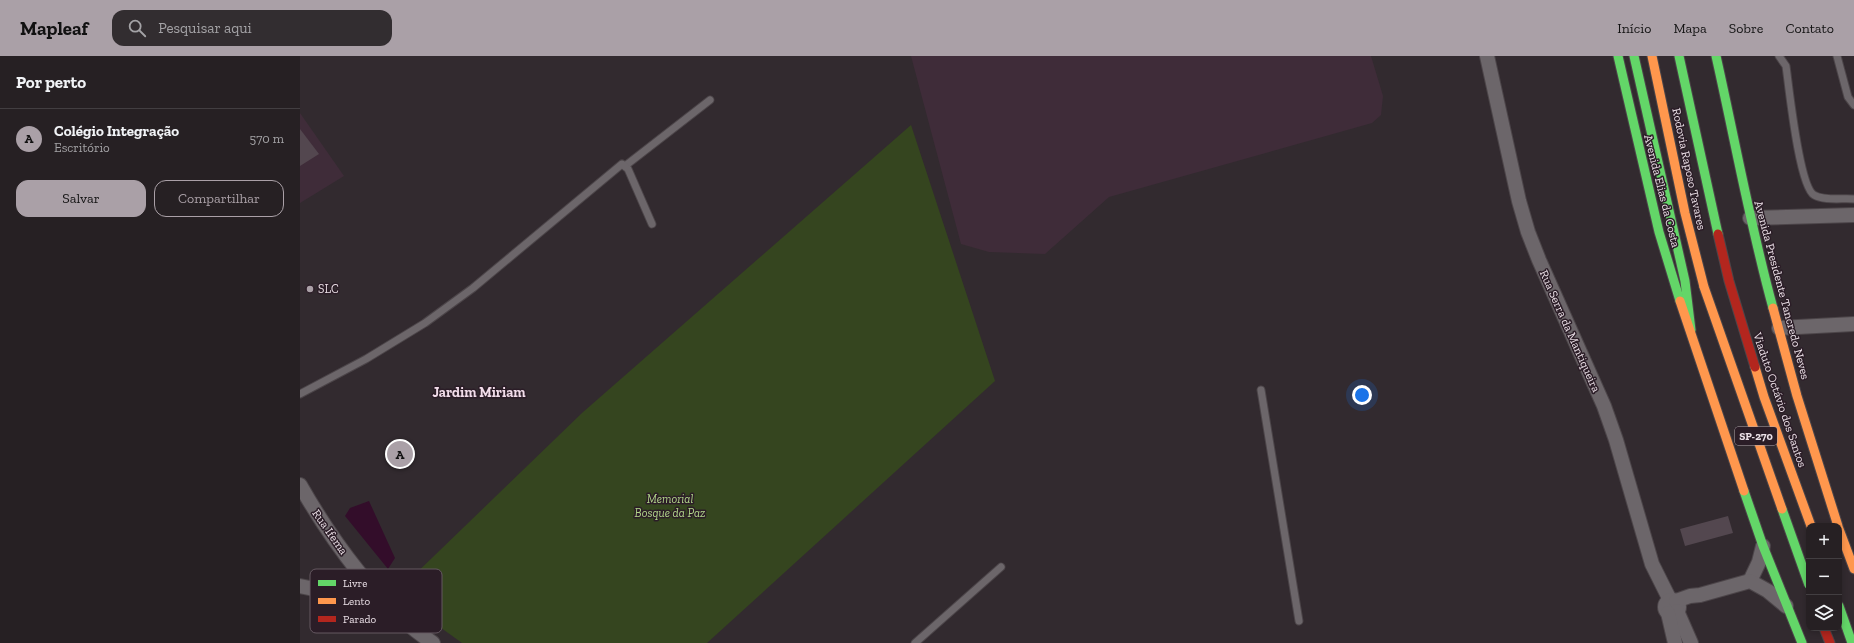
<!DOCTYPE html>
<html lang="pt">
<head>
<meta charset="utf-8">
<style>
  body { margin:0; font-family:"Zilla Slab",serif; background:#322d30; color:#f1f3f6 }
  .controls { position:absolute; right:12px; bottom:12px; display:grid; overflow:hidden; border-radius:8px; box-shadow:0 2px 6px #0003 }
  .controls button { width:36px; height:36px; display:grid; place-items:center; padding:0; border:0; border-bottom:1px solid #423e41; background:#262023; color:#f1f3f6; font:20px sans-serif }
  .you { position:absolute; left:1062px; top:339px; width:14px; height:14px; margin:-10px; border:3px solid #fff; border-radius:50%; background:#1a73e8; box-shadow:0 0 0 6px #1a73e833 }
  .badge { display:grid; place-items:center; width:26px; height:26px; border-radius:50%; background:#aaa0a7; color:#111; font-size:13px; font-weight:700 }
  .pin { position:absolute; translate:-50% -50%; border:2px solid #fff; box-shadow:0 1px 4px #0006 }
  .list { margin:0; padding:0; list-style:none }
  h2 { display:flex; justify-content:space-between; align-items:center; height:52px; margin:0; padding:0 16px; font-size:17px }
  h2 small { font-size:13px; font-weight:400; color:#a4a3a6 }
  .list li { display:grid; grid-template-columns:26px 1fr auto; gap:12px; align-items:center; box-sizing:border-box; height:60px; padding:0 16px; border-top:1px solid #423e41 }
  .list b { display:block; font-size:15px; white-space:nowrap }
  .list p { margin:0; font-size:13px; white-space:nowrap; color:#a4a3a6 }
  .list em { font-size:13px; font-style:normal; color:#a4a3a6 }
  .actions { display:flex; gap:8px; padding:12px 16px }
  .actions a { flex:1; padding:9px 0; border:1px solid #aaa0a7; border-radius:12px; text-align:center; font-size:14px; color:#aaa0a7 }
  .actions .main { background:#aaa0a7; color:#111 }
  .icon { flex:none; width:22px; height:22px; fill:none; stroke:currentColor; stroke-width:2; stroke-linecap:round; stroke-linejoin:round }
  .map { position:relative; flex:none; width:1554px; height:587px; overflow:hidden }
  header { display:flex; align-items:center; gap:24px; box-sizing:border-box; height:56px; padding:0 20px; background:#aaa0a7; color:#111 }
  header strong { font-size:19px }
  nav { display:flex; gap:22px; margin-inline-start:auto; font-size:14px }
  .search { width:280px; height:36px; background:#322d30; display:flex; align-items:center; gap:10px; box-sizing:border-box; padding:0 14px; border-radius:12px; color:#a4a3a6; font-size:15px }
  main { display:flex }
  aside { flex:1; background:#262023 }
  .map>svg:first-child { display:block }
</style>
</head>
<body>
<header>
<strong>Mapleaf</strong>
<div class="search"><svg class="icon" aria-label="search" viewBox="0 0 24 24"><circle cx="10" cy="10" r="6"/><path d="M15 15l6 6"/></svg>Pesquisar aqui</div>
<nav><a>Início</a><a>Mapa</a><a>Sobre</a><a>Contato</a></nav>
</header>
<main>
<aside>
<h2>Por perto<small></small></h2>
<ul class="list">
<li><span class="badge">A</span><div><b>Colégio Integração</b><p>Escritório</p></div><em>570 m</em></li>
</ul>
<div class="actions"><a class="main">Salvar</a><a>Compartilhar</a></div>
</aside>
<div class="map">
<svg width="1554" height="587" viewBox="0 0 1554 587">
  <rect width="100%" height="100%" fill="#322a2f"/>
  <g fill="#3f2c39">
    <path d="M611,0H1071L1083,40L1081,59L1072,67L809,141L745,198L689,196L661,188Z"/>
    <path d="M0,57L44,120L0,147Z"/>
  </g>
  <path fill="#35451f" d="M611,69L695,325L407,587H162L108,548L105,528L282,357Z"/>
  <path fill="#330d2a" d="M69,445L95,502L88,513L45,460L50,452Z"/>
  <g fill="#53474f">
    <path d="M0,73L19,98L0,110Z"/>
    <path d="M1428,460L1433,477L1385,490L1380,473Z"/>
  </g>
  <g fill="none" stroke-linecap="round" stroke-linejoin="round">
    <g stroke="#4c4549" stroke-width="9">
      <g id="lane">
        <path d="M1479,0L1486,10C1489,31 1499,130 1514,139C1524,145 1542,142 1554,143"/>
        <path d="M1537,0L1548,41L1554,49"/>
        <path d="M325,110L410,44"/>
        <path d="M961,334L999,565"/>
        <path d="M0,338L66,303L125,267L173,232L322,108L328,113L352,168"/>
        <path d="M615,587L701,511"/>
      </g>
    </g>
    <g stroke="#4c4549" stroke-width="16">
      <g id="street">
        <path d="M1187,0L1219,145L1228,176L1239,204L1304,350L1316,384L1352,508L1370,544"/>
        <path d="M1450,162L1554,159"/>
        <path d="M1479,272L1554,268"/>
        <path d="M0,429C32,485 79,551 133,587"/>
        <path d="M1450,525L1459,506L1463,490"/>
        <path d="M0,530L88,548"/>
        <circle cx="1372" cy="551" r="7"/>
        <path d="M1376,545L1390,540L1400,539L1450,525L1468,535L1486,550"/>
        <path d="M1377,555L1391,587"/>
        <path d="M1368,557L1375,587"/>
      </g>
    </g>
    <g stroke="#4c4549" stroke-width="11">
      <g id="fast">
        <path d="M1318,0L1359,176L1380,245"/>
        <path d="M1334,0L1385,225L1391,274"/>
        <path d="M1379,0L1418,178"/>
        <path d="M1416,0C1435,84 1450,169 1473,252"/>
        <path d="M1444,435L1463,490L1502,587"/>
        <path d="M1539,550L1552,587"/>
      </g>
    </g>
    <g stroke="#4c4549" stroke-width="11">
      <g id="slow">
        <path d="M1352,0L1385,157L1404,231"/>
        <path d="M1380,245L1444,435"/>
        <path d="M1473,252L1497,340L1538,470"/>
        <path d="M1455,311L1464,341L1511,470"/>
        <path d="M1539,473L1554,513"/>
      </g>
    </g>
    <g stroke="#4c4549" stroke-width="11">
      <g id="jam">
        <path d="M1418,178L1429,225L1455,311"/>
        <path d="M1524,572L1530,587"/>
      </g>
    </g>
    <use href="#lane" stroke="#6c666a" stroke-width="7"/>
    <use href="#street" stroke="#6c666a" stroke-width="14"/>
    <use href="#fast" stroke="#63d668" stroke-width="9"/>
    <use href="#slow" stroke="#ff974d" stroke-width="9"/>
    <use href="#jam" stroke="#b3261e" stroke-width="9"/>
    <g stroke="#4c4549" stroke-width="11" stroke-linecap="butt">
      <path id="fast-bridge" d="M1482,453L1509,529"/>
    </g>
    <g stroke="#4c4549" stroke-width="11" stroke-linecap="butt">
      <path id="slow-bridge" d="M1404,231L1482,453"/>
    </g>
    <use href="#fast-bridge" stroke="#63d668" stroke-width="9"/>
    <use href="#slow-bridge" stroke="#ff974d" stroke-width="9"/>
  </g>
  <circle fill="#aaa0a7" stroke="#2b1d27" stroke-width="1.5" cx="10" cy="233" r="4"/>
  <g text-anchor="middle" stroke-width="3" stroke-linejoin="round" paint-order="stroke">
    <rect fill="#2b1d27" stroke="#b1a6ad" stroke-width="1" x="1435" y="371" width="42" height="18" rx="3"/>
    <g font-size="11" font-weight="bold" fill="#ebe0e7">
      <text x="1456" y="384">SP-270</text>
    </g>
    <g font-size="12" fill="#ebe0e7" stroke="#2b1d27">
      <text transform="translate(1389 113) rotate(78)" y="4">Rodovia Raposo Tavares</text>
      <text transform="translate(1362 135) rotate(76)" y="4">Avenida Elias da Costa</text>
      <text transform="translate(1482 234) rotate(75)" y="4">Avenida Presidente Tancredo Neves</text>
      <text transform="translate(1270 275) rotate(66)" y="4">Rua Serra da Mantiqueira</text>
      <text transform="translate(1480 344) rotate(71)" y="4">Viaduto Octávio dos Santos</text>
      <text transform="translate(30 476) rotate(55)" y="4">Rua Ifema</text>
    </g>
    <g font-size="12" fill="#ebe0e7" stroke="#2b1d27" text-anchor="start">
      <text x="18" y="237">SLC</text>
    </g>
    <g font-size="12" font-style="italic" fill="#b2d68a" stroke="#2b1d27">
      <text x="370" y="447">Memorial<tspan x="370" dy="14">Bosque da Paz</tspan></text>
    </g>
    <g font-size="14" font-weight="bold" fill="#f2ddea" stroke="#2b1d27">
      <text x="179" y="341">Jardim Miriam</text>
    </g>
  </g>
  <rect x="10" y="513" width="132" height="64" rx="6" fill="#2b1d27" stroke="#655861" stroke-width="1"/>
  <rect x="18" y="524" width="18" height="6" fill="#63d668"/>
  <rect x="18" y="542" width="18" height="6" fill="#ff974d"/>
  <rect x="18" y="560" width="18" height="6" fill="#b3261e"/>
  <g font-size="11" fill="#ebe0e7">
    <text x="43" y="531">Livre</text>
    <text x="43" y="549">Lento</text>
    <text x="43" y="567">Parado</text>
  </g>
</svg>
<div class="controls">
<button>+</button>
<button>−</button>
<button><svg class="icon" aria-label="layers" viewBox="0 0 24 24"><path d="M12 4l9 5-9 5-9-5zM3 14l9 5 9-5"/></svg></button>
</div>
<div class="you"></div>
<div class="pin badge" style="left:100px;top:398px">A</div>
</div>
</main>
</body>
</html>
